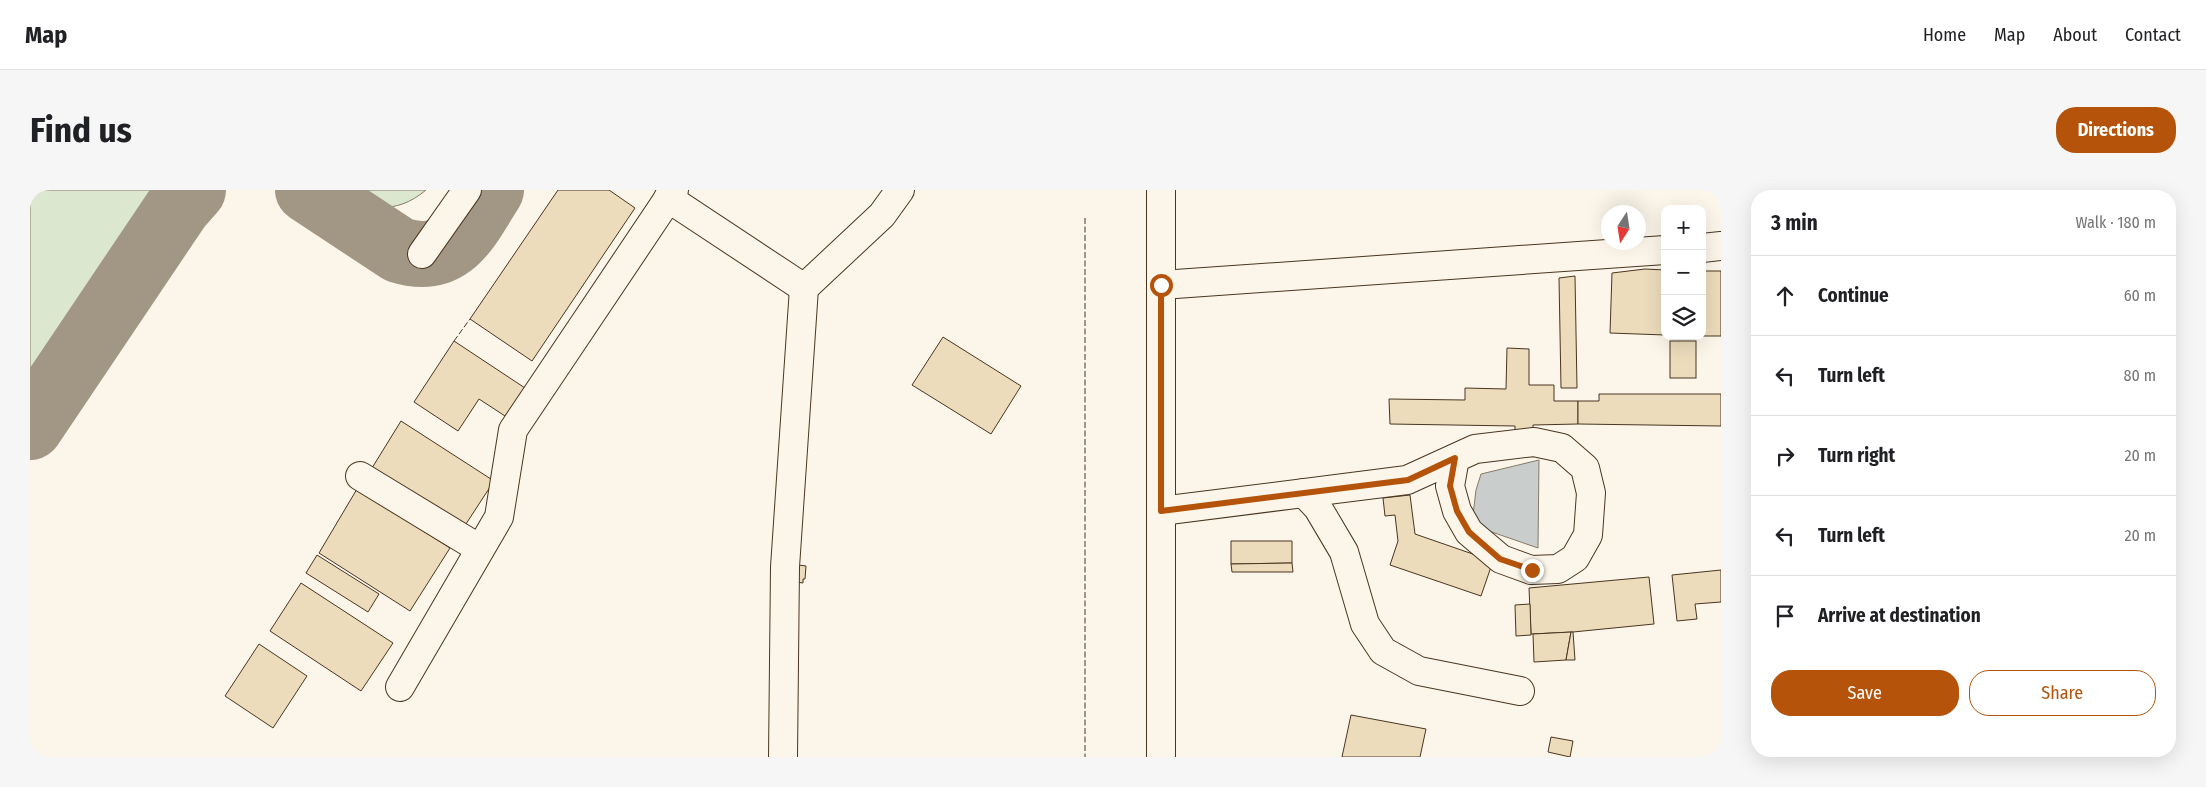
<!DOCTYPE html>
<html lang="en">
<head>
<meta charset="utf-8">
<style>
  body { margin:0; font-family:"Fira Sans Condensed",sans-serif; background:#f6f6f6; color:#202124 }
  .controls { position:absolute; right:15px; top:15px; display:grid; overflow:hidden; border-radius:10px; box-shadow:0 5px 20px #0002 }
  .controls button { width:45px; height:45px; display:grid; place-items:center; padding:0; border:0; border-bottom:1px solid #e0e0e0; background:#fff; color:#202124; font:25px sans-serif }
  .compass { position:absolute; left:1571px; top:15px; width:45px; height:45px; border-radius:50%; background:#fff; box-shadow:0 5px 20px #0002; rotate:192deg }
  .stop { position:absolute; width:15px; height:15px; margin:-11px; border:4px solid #b45309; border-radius:50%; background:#fff }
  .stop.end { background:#b45309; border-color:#fff; box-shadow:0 1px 5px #0008 }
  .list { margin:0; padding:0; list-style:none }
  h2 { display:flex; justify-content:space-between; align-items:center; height:65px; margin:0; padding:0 20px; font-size:21px }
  h2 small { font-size:16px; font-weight:400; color:#757577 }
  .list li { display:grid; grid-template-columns:32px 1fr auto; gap:15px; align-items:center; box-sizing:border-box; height:80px; padding:0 20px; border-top:1px solid #e0e0e0 }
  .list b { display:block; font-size:19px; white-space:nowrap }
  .list em { font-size:16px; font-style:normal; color:#757577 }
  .actions { display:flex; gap:10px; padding:15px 20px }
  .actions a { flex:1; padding:11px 0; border:1px solid #b45309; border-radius:20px; text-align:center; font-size:18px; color:#b45309 }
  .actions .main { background:#b45309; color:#fff }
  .icon { flex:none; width:28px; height:28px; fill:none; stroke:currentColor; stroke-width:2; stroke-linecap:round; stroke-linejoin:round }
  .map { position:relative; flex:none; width:1691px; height:567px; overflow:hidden; border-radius:20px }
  header { display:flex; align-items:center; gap:30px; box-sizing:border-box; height:70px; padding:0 25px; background:#fff; border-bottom:1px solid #e0e0e0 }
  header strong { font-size:24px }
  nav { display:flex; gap:28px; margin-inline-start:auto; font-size:18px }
  .intro { display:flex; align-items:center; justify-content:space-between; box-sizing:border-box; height:120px; padding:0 30px }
  h1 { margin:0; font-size:35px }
  .button { padding:12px 22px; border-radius:20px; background:#b45309; color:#fff; font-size:18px; font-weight:700 }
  main { display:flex; gap:30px; padding:0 30px }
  aside { flex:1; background:#fff; border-radius:20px; box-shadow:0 5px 20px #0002 }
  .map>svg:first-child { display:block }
</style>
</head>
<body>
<header>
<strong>Map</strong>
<nav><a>Home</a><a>Map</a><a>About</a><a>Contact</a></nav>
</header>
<div class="intro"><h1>Find us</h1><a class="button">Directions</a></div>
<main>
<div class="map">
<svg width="1691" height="567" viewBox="0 0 1691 567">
  <rect width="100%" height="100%" fill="#fbf6e9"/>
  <g fill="#dce7d0" stroke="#887966">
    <path d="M0,0H140L130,10L0,206Z"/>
    <path d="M303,0H396C365,26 336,20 303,0Z"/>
  </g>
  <path fill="#c9cecd" stroke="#887966" d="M1509,270L1508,358L1456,340L1443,325L1446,300L1451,284Z"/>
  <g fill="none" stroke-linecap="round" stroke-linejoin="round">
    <g stroke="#a29684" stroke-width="66">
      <path d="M278,0L369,60C422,77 437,37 461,0"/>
      <path d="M0,237L148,17L163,0"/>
    </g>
  </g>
  <g fill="#ecdcbc" stroke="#4a3520">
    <path d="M528,0H579L605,18L502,171L440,129Z"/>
    <path d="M1615,79L1635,80V145L1580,143L1582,83Z"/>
    <rect x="1672" y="81" width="19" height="65"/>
    <path d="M1545,86L1547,198H1531L1529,88Z"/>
    <path d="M913,147L991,196L961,244L882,195Z"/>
    <path d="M424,151L495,198L475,226L449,209L428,241L384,212Z"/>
    <rect x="1640" y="151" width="26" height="37"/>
    <path d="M1477,158L1499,159V195H1524V211H1548V234L1503,235V243L1485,244V236L1360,234L1359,209L1435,210V198L1476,199Z"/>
    <path d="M1569,204H1691V236L1548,234V211H1569Z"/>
    <path d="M371,231L464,291L434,337L342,278Z"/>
    <path d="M327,299L420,358L380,421L289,363Z"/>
    <path d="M1380,305L1385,344L1463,371L1451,406L1360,375L1368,351L1365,325L1355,326L1353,308Z"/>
    <path d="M1201,351H1262V373L1201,374Z"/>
    <path d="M287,365L349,404L338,422L276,383Z"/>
    <path d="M1262,373L1263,382H1202L1201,374Z"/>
    <path d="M768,375L776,376L775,389H773V393L766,392Z"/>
    <path d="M1691,380V412L1665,414L1667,429L1647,431L1642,385Z"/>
    <path d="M1619,387L1624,434L1543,442L1501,444L1499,398Z"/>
    <path d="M271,393L363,453L331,501L240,441Z"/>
    <path d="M1500,414L1501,445L1486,446L1485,415Z"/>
    <path d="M1541,442L1536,470L1504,472L1503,444Z"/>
    <path d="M1541,442H1543L1545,470H1536Z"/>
    <path d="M229,454L277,486L243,538L195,506Z"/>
    <path d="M1321,525L1396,539L1390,567H1312Z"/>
    <path d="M1521,547L1543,551L1540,567L1518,562Z"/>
  </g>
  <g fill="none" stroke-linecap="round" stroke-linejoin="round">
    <g stroke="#4a3520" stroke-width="30">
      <g id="minor">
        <path d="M638,8L774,98"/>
        <path d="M1672,58L1691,56"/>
        <path d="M392,64L437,0"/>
        <path d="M1131,95L1635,60"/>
        <path d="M330,286L450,359"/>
        <path d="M1274,303L1288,318L1314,362L1335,434L1353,461L1389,481L1490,501"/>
        <path d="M1131,321L1377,290L1445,259L1504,252L1532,258L1555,278L1561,303L1558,345L1545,368L1528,379L1501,380L1471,369L1439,342L1427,321L1420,296L1425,268"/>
        <path d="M370,497L469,327L483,240L644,0"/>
        <path d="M753,567L755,377L774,98L852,25L870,0"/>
      </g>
    </g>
    <g stroke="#4a3520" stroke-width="30">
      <path id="major" d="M1131,0V567"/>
    </g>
    <use href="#minor" stroke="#fbf6e9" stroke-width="28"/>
    <use href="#major" stroke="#fbf6e9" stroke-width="28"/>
    <g stroke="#4a3520" stroke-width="1" stroke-dasharray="6 2.5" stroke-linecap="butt">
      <path d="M1055,28V567"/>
      <path d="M424,151L440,129"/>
    </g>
  </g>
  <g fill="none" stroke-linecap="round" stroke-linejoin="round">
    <path stroke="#b45309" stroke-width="6" d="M1131,95V321L1378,290L1425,268L1420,296L1427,321L1439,342L1470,369L1502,380"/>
  </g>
</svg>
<div class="controls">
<button>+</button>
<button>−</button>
<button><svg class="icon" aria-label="layers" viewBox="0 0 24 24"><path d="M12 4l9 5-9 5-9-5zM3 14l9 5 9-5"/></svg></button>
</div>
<svg class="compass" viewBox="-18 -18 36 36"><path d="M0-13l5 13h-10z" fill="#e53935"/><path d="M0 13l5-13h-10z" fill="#757577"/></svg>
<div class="stop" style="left:1131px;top:95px"></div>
<div class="stop end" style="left:1502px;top:380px"></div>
</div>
<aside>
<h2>3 min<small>Walk · 180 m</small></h2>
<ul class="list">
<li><svg class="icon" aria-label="ahead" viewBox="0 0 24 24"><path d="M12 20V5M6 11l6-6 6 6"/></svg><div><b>Continue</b></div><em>60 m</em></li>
<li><svg class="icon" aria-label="left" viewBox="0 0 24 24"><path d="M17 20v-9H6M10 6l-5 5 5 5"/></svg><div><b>Turn left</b></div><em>80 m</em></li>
<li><svg class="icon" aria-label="right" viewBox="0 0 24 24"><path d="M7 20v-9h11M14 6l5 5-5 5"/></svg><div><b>Turn right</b></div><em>20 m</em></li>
<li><svg class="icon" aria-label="left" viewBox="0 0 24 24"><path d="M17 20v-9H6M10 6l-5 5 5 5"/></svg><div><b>Turn left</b></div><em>20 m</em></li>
<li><svg class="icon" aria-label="arrive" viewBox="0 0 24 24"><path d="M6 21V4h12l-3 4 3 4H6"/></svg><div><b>Arrive at destination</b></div></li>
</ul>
<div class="actions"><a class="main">Save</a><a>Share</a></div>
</aside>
</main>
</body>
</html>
